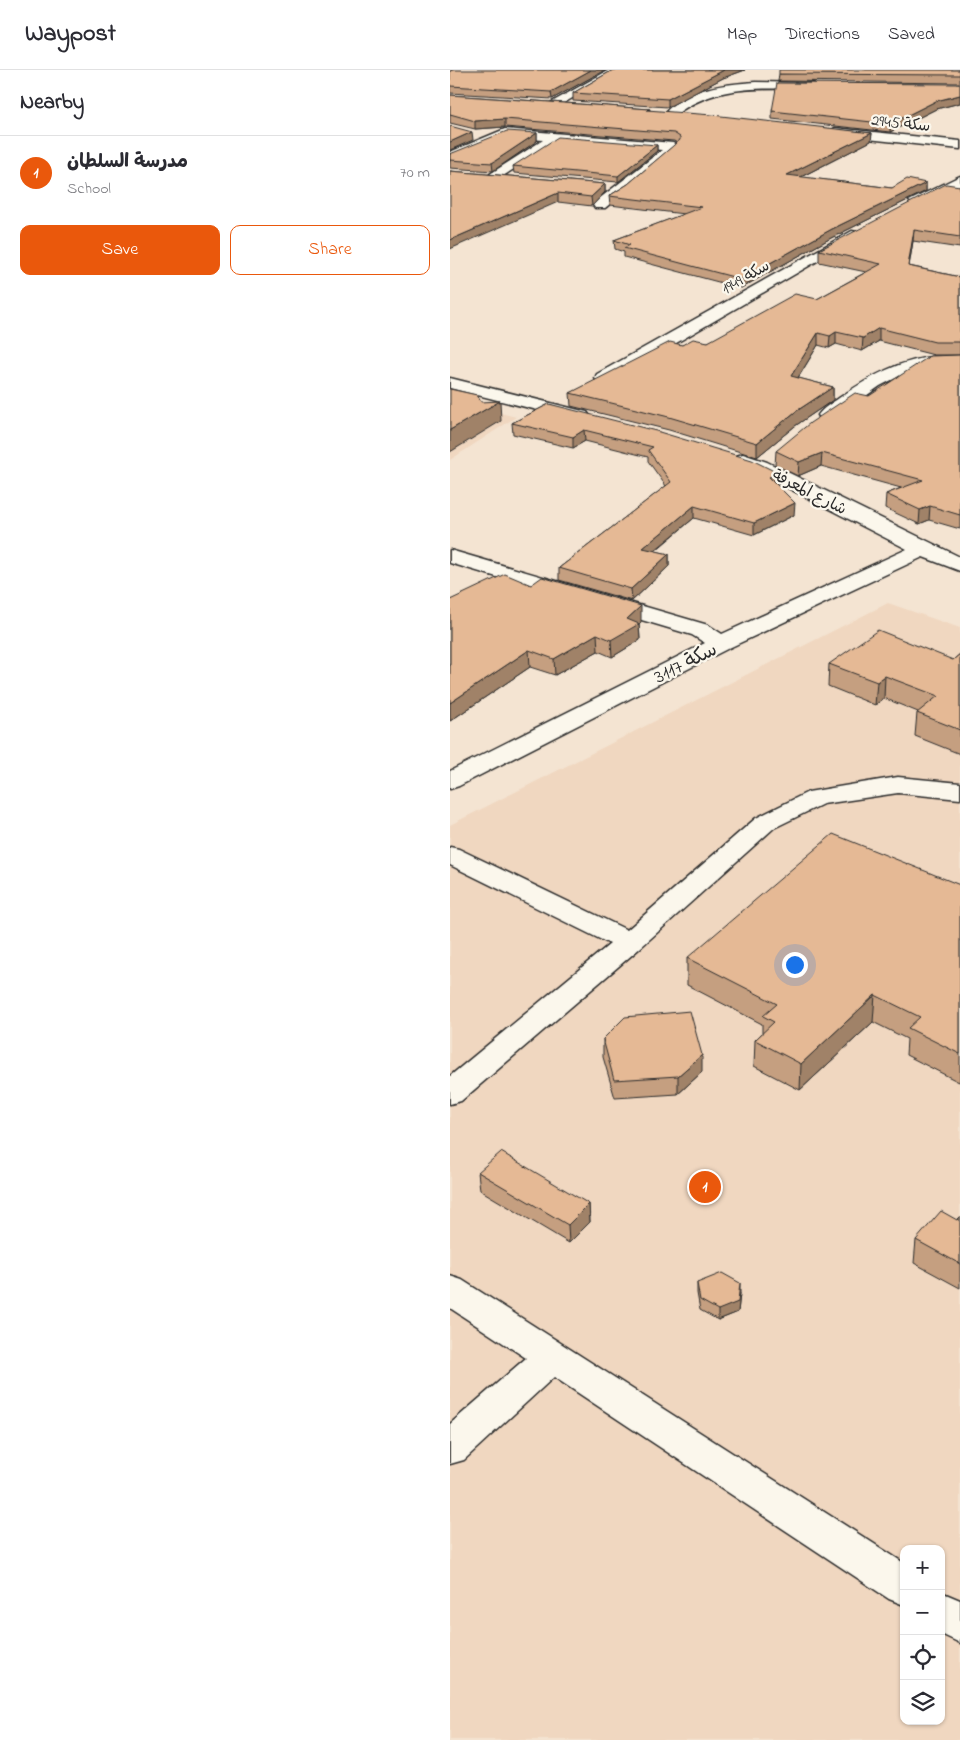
<!DOCTYPE html>
<html lang="en">
<head>
<meta charset="utf-8">
<style>
  body { margin:0; font-family:"Indie Flower","Playpen Sans Arabic",sans-serif; background:#f7f7f7; color:#2b2b33 }
  .controls { position:absolute; right:15px; bottom:15px; display:grid; overflow:hidden; border-radius:10px; box-shadow:0 1px 4px #0004 }
  .controls button { width:45px; height:45px; display:grid; place-items:center; padding:0; border:0; border-bottom:1px solid #e1e1e2; background:#fff; color:#2b2b33; font:25px sans-serif }
  .you { position:absolute; left:344px; top:894px; width:18px; height:18px; margin:-12px; border:4px solid #fff; border-radius:50%; background:#1a73e8; box-shadow:0 0 0 8px #1a73e833 }
  .badge { display:grid; place-items:center; width:32px; height:32px; border-radius:50%; background:#ea580c; color:#fff; font-size:16px; font-weight:700 }
  .pin { position:absolute; translate:-50% -50%; border:2px solid #fff; box-shadow:0 1px 5px #0006 }
  .list { margin:0; padding:0; list-style:none }
  h2 { display:flex; justify-content:space-between; align-items:center; height:65px; margin:0; padding:0 20px; font-size:21px }
  h2 small { font-size:16px; font-weight:400; color:#7c7c81 }
  .list li { display:grid; grid-template-columns:32px 1fr auto; gap:15px; align-items:center; box-sizing:border-box; height:75px; padding:0 20px; border-top:1px solid #e1e1e2 }
  .list b { display:block; font-size:19px; white-space:nowrap }
  .list p { margin:0; font-size:16px; white-space:nowrap; color:#7c7c81 }
  .list em { font-size:16px; font-style:normal; color:#7c7c81 }
  .actions { display:flex; gap:10px; padding:15px 20px }
  .actions a { flex:1; padding:11px 0; border:1px solid #ea580c; border-radius:10px; text-align:center; font-size:18px; color:#ea580c }
  .actions .main { background:#ea580c; color:#fff }
  .icon { flex:none; width:28px; height:28px; fill:none; stroke:currentColor; stroke-width:2; stroke-linecap:round; stroke-linejoin:round }
  .map { position:relative; flex:none; width:510px; height:1670px; overflow:hidden }
  header { display:flex; align-items:center; gap:30px; box-sizing:border-box; height:70px; padding:0 25px; background:#fff; border-bottom:1px solid #e1e1e2 }
  header strong { font-size:24px }
  nav { display:flex; gap:28px; margin-inline-start:auto; font-size:18px }
  main { display:flex }
  aside { flex:1; background:#fff }
  .map>svg:first-child { display:block }
</style>
</head>
<body>
<header>
<strong>Waypost</strong>
<nav><a>Map</a><a>Directions</a><a>Saved</a></nav>
</header>
<main>
<aside>
<h2>Nearby<small></small></h2>
<ul class="list">
<li><span class="badge">1</span><div><b>مدرسة السلطان</b><p>School</p></div><em>70 m</em></li>
</ul>
<div class="actions"><a class="main">Save</a><a>Share</a></div>
</aside>
<div class="map">
<svg width="510" height="1670" viewBox="0 0 510 1670">
  <rect width="100%" height="100%" fill="#f4e4d2"/>
  <filter id="ink" filterUnits="userSpaceOnUse"><feTurbulence type="fractalNoise" baseFrequency=".02" numOctaves="2"/><feDisplacementMap in="SourceGraphic" scale="10" xChannelSelector="R" yChannelSelector="G"/><feConvolveMatrix kernelMatrix="1 2 1 2 8 2 1 2 1" color-interpolation-filters="sRGB"/></filter>
  <g filter="url(#ink)">
    <g fill="#f0d7c0" fill-rule="evenodd">
      <path d="M0,330L66,347L0,390Z"/>
      <path d="M438,533L510,558V1670H0V755ZM454,1479H491V1651H454Z"/>
    </g>
    <g fill="none" stroke-linecap="round" stroke-linejoin="round">
      <g stroke="#2b2b2b" stroke-width="3">
        <g id="minor">
          <path d="M159,0H172L80,52L76,54L70,50Z"/>
          <path d="M305,12L363,13L369,16L363,19C312,19 268,13 225,45L221,46L215,43C236,18 275,14 305,12Z"/>
          <path d="M385,58L510,71V79L381,65L379,62Z"/>
          <path d="M55,59L223,73L229,77L155,138H145L143,135L145,132L212,80L108,71L45,111L39,107L40,104L93,70L57,67L0,91V82Z"/>
          <path d="M510,106V115L471,134L466,135L459,131Z"/>
          <path d="M402,161L407,162L409,165L407,168L159,312H147L145,308L147,304Z"/>
          <path d="M488,286H510V296H488L459,301L430,316L383,349H371L368,345C373,338 382,333 389,328C421,306 449,290 488,286Z"/>
          <path d="M0,308L137,342L140,346L137,350L131,351L0,318Z"/>
          <path d="M293,384L317,392L510,487V501L473,487L279,578L9,716L0,719V701L255,573L242,565L0,493V480L258,555L272,564L457,479L303,400L286,394L284,390L286,386Z"/>
          <path d="M448,707L510,713V729L448,723L373,734L324,758L190,878L11,1031L0,1034V1006L160,874L0,795V777L9,779L177,860L306,748L358,722Z"/>
          <path d="M0,1206L12,1210L454,1493V1535L439,1529L104,1307L14,1390L0,1394V1354L76,1288L0,1238Z"/>
          <path d="M491,1522L510,1530V1573L491,1564Z"/>
        </g>
      </g>
      <use href="#minor" fill="#fbf7ec" fill-rule="evenodd"/>
    </g>
    <g fill="#c59f80" stroke="#2b2b2b">
      <path d="M155,0L102,29L0,23V1Z"/>
      <path d="M163,0H295L273,8L218,37L123,31V23Z"/>
      <path d="M510,0V13L328,11L329,4Z"/>
      <path d="M510,14V33L486,39L440,62L322,49V41Z"/>
      <path d="M0,25L200,39V41L422,63L421,71L351,107L442,118L476,113V121L381,168L291,218L174,187V182L165,179L164,170L234,144L160,135L159,126L178,114L227,73L224,71L55,57L25,59L0,53Z"/>
      <path d="M87,63V71L43,101L0,98V84Z"/>
      <path d="M207,75V81L168,112L64,103L63,96Z"/>
      <path d="M0,101L155,114V122L142,136L108,132Z"/>
      <path d="M510,116V178L463,171L459,196L510,207V285H484L429,271L412,281L386,274L379,278L368,275L348,308L383,317V330L345,356L307,387L219,360L121,336L120,323L232,275L258,272L367,229L416,202L369,192V180Z"/>
      <path d="M510,285V459L479,450L469,454L435,438L436,424L451,418L371,396L348,406L325,395L326,381L419,326Z"/>
      <path d="M99,334L327,415L344,445L304,465L244,448L205,481L219,484V496L182,531L109,510V498L216,416L198,391V387L135,371L123,378L63,364L62,353Z"/>
      <path d="M81,515L191,552L189,554L190,570L162,587L148,581L105,605L80,597L0,651V530Z"/>
      <path d="M510,584V684L465,666L467,643L468,642L434,628L425,635L378,616L379,594L503,590Z"/>
      <path d="M510,815V1010L509,1012L456,985L457,969L423,952L350,1020L304,996L305,970L312,963V954L237,915V888Z"/>
      <path d="M153,969L252,1002L228,1024L165,1028L153,987Z"/>
      <path d="M28,1102L139,1134L140,1152L119,1173L30,1120Z"/>
      <path d="M510,1147V1218L464,1193L466,1170L507,1150Z"/>
      <path d="M247,1213L290,1223L288,1242L268,1250L250,1240L247,1223Z"/>
    </g>
    <g fill="#a08268" stroke="#2b2b2b">
      <path d="M141,0H155L102,29L101,22Z"/>
      <path d="M274,0H295L273,8L218,37V29Z"/>
      <path d="M510,25V33L486,39L440,62V54L486,31Z"/>
      <path d="M55,49V57L25,59V51Z"/>
      <path d="M22,62L23,70L0,80V72Z"/>
      <path d="M87,63V71L43,101L42,93Z"/>
      <path d="M422,63L421,71L337,114V105Z"/>
      <path d="M207,75V81L168,112V106Z"/>
      <path d="M476,113V121L381,168L291,218V209L382,159Z"/>
      <path d="M155,114V122L142,136L141,127Z"/>
      <path d="M108,123V132L0,179V170Z"/>
      <path d="M464,160L463,171L457,208L458,196Z"/>
      <path d="M429,258V271L412,281L413,268Z"/>
      <path d="M386,262V274L379,278L380,266Z"/>
      <path d="M368,263V275L341,319V306Z"/>
      <path d="M383,317V330L345,356L307,387V373L345,342Z"/>
      <path d="M50,331L51,351L0,382V360Z"/>
      <path d="M134,360L135,371L123,378V367Z"/>
      <path d="M372,383L371,396L348,406L349,392Z"/>
      <path d="M328,403L327,415L319,418V407Z"/>
      <path d="M345,433L344,445L304,465V453Z"/>
      <path d="M244,436V448L193,490V478Z"/>
      <path d="M480,436L479,450L469,454L470,440Z"/>
      <path d="M219,484V496L182,531L181,519Z"/>
      <path d="M191,536V552L189,554L190,570L162,587L161,570L177,549Z"/>
      <path d="M147,564L148,581L105,605L104,589Z"/>
      <path d="M79,580L80,597L0,651V633Z"/>
      <path d="M435,606L434,628L425,635L427,612Z"/>
      <path d="M425,925L423,952L350,1020L351,994Z"/>
      <path d="M252,985V1002L228,1024V1006Z"/>
      <path d="M139,1134L140,1152L119,1173L118,1155Z"/>
      <path d="M290,1213V1223L288,1242L268,1250V1240Z"/>
    </g>
    <g fill="#e5b995" stroke="#2b2b2b">
      <path d="M3,0H141L101,22L0,16V1Z"/>
      <path d="M163,0H274L218,29L123,23Z"/>
      <path d="M329,0H510V5L329,4Z"/>
      <path d="M327,13L510,14V25L486,31L440,54L322,41Z"/>
      <path d="M0,25L200,39L197,40L262,45L422,63L337,105L442,118L457,109L476,113L382,159L291,209L174,178L180,175L164,170L252,137L159,126L178,114L230,70V67L224,63L55,49L25,51L0,44Z"/>
      <path d="M0,56L22,62L0,72Z"/>
      <path d="M57,61L87,63L42,93L0,90V84Z"/>
      <path d="M108,67L207,75L168,106L63,96Z"/>
      <path d="M0,101L155,114L141,127L108,123L0,170Z"/>
      <path d="M496,114L510,116V167L464,160L458,196L510,207V272H485L429,258L413,268L386,262L380,266L368,263L341,306L383,317L345,342L307,373L219,347L120,323L220,272L232,275L243,269L258,272L345,224L367,229L431,194L369,180Z"/>
      <path d="M510,285V445L480,436L470,440L436,424L473,410L372,383L349,392L326,381L360,353L405,323L419,326L480,286Z"/>
      <path d="M0,319L27,325L31,332L50,331L0,360Z"/>
      <path d="M99,334L206,361L302,390L328,403L319,407L345,433L304,453L244,436L193,478L219,484L181,519L109,498L221,412L198,380L203,377L134,360L123,367L62,353Z"/>
      <path d="M55,504L81,515L92,507L191,536L177,549L189,554L161,570L147,564L104,589L79,580L0,633V530Z"/>
      <path d="M428,560L503,590L510,584V660L467,643L488,626L435,606L427,612L379,594Z"/>
      <path d="M383,764L510,815V984L458,958L470,947L425,925L351,994L305,970L324,952L313,946L327,934L237,888Z"/>
      <path d="M240,941L252,985L228,1006L164,1010L153,969L175,947Z"/>
      <path d="M51,1082L139,1134L118,1155L28,1102Z"/>
      <path d="M491,1141L507,1150L510,1147V1194L466,1170Z"/>
      <path d="M272,1203L290,1213L288,1232L268,1240L250,1230L247,1213Z"/>
    </g>
  </g>
  <g text-anchor="middle" stroke-width="4.5" stroke-linejoin="round" paint-order="stroke">
    <g font-size="16" fill="#2b2b2b" stroke="#fbf7ec">
      <text transform="translate(451 52) rotate(6)" y="6">سكة 2945</text>
      <text transform="translate(295 206) rotate(-30)" y="6">سكة 1949</text>
      <text transform="translate(360 421) rotate(27)" y="6">شارع المعرفة</text>
    </g>
    <g font-size="20" fill="#2b2b2b" stroke="#fbf7ec">
      <text transform="translate(235 592) rotate(-27)" y="7">سكة 3117</text>
    </g>
  </g>
</svg>
<div class="controls">
<button>+</button>
<button>−</button>
<button><svg class="icon" aria-label="locate" viewBox="0 0 24 24"><circle cx="12" cy="12" r="6"/><path d="M12 2v4M12 18v4M2 12h4M18 12h4"/></svg></button>
<button><svg class="icon" aria-label="layers" viewBox="0 0 24 24"><path d="M12 4l9 5-9 5-9-5zM3 14l9 5 9-5"/></svg></button>
</div>
<div class="you"></div>
<div class="pin badge" style="left:255px;top:1117px">1</div>
</div>
</main>
</body>
</html>
